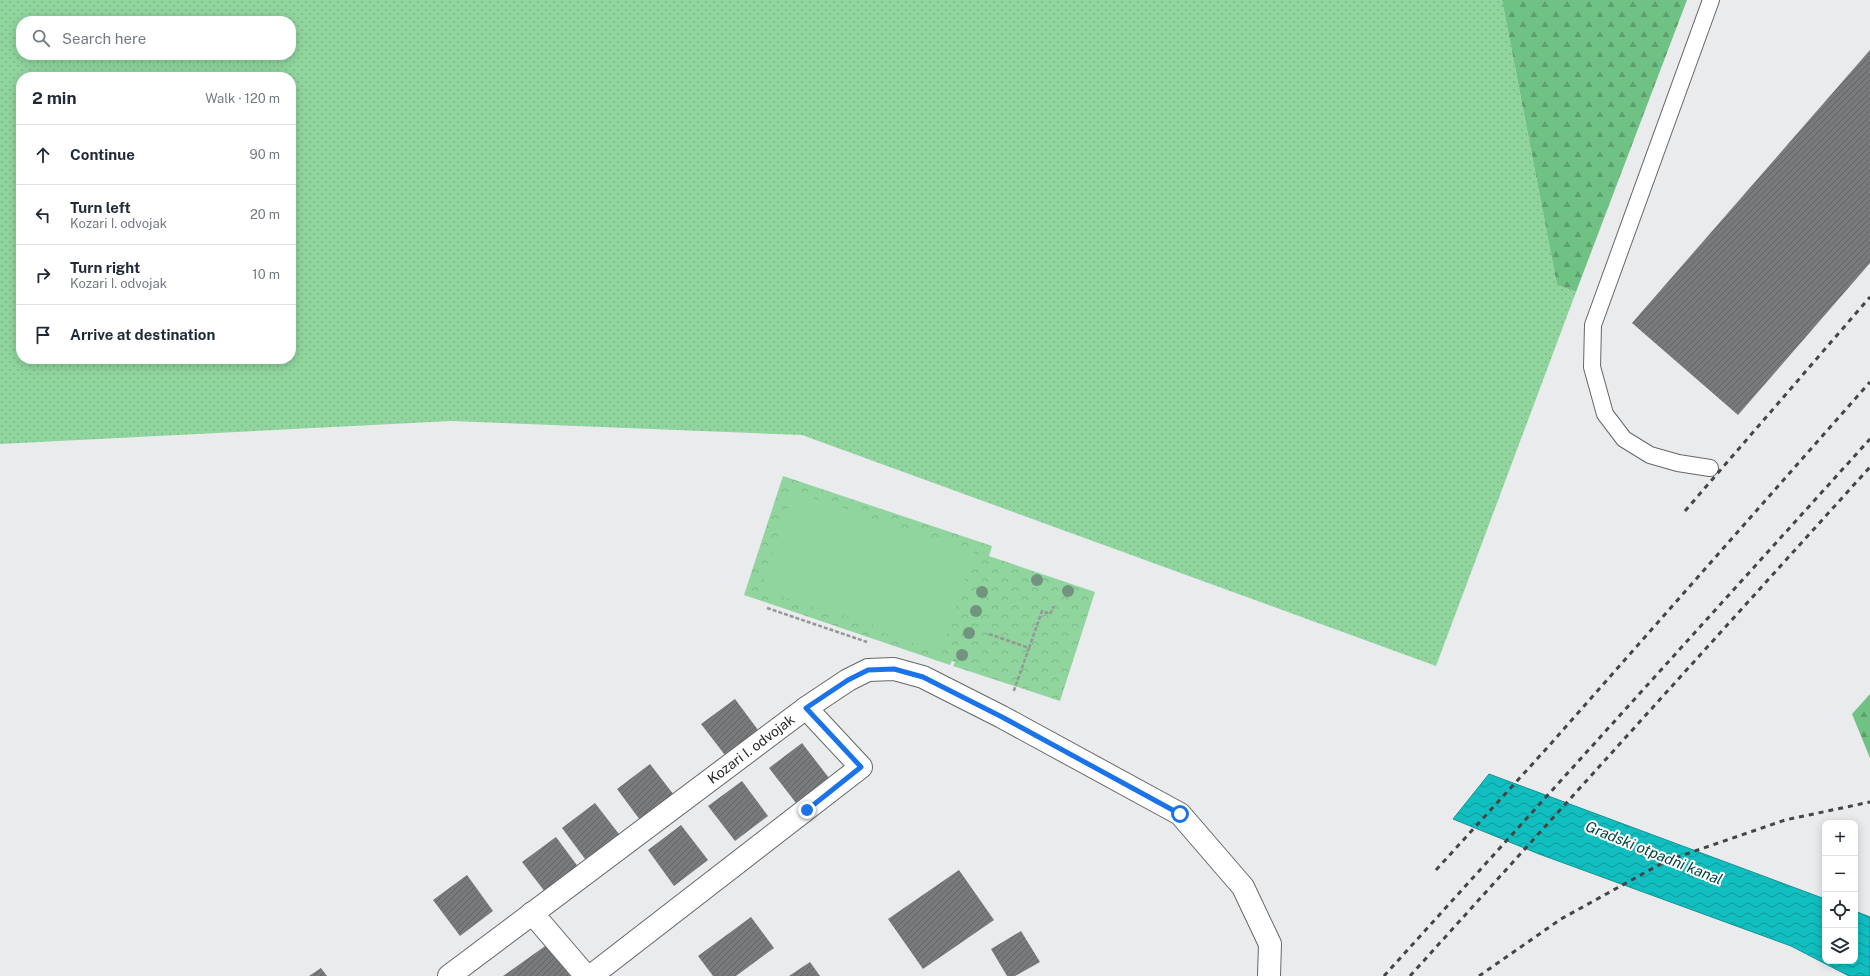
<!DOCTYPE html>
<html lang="en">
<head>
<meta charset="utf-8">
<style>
  body { margin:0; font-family:"Public Sans",sans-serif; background:#f2f2f3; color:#1f2937 }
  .controls { position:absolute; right:12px; bottom:12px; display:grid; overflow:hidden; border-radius:8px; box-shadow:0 2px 10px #0003 }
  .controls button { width:36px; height:36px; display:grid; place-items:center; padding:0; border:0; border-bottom:1px solid #e0e1e3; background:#fff; color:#1f2937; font:20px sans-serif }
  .stop { position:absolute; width:12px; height:12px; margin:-9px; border:3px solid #1a73e8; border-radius:50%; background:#fff }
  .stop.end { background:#1a73e8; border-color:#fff; box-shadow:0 1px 4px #0008 }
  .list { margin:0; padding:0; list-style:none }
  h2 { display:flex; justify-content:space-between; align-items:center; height:52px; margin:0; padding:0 16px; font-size:17px }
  h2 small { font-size:13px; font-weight:400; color:#747a83 }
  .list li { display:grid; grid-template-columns:26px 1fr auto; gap:12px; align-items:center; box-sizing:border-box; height:60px; padding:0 16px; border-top:1px solid #e0e1e3 }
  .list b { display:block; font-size:15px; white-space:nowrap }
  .list p { margin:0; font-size:13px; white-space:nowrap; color:#747a83 }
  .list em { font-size:13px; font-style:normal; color:#747a83 }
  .icon { flex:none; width:22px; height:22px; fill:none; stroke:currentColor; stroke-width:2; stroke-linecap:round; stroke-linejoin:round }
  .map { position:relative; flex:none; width:1870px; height:976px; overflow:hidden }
  .search { position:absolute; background:#fff; box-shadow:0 2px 10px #0003; left:16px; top:16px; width:280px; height:44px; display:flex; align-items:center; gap:10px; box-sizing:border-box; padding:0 14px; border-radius:16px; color:#747a83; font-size:15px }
  .panel { position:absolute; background:#fff; box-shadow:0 2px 10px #0003; left:16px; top:72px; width:280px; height:292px; border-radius:16px }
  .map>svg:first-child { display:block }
</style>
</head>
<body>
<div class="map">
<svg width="1870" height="976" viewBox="0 0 1870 976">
  <defs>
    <pattern id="grass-dots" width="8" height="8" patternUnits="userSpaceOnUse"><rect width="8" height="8" fill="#90d59e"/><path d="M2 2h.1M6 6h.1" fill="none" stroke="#7cb788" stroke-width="1.8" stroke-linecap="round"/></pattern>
    <pattern id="forest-firs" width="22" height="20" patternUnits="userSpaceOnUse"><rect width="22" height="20" fill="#70c284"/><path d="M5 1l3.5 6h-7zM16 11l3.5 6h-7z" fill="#5c9e6c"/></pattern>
    <pattern id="park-crowns" width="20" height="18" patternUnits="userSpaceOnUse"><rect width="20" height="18" fill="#90d59e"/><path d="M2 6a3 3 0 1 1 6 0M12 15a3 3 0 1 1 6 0" fill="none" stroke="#7cb788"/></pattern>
    <pattern id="water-waves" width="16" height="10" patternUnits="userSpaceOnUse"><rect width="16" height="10" fill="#11bec0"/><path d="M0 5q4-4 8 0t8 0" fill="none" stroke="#109a9c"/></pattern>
    <pattern id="building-hatch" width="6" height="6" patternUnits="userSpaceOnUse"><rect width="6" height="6" fill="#787a7b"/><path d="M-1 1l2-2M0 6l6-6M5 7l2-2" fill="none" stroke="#626465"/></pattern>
  </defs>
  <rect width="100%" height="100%" fill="#eaebed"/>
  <path fill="url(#grass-dots)" fill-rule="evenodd" d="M0,0H1502L1557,285L1576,292L1436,666L802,435L451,421L0,444ZM21,21H291V55H21ZM21,77H291V359H21Z"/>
  <g fill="url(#forest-firs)">
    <path d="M1502,0H1687L1576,292L1557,285Z"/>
    <path d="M1870,694V758L1852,714Z"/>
  </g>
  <path fill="url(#park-crowns)" d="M783,476L992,546L989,556L1095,592L1060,701L953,666L955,662L952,661L950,665L744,595Z"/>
  <path fill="#90d59e" d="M792,495L803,498L804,495L871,517V520L905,531L906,529L974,552L941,652L872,629L873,625L839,614L838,615L771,593L772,591L761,588Z"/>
  <path fill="url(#water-waves)" stroke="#189193" d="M1489,774L1825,899V961H1855V911L1870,917V976H1849L1791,946L1539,854L1453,819Z"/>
  <g fill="url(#building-hatch)">
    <path d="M1870,50V263L1738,415L1632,323Z"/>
    <path d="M735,699L761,734L728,759L701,724Z"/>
    <path d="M802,743L829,778L796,803L769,768Z"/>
    <path d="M650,764L677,799L643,824L617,789Z"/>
    <path d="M742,781L768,816L735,841L708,806Z"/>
    <path d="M595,803L622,838L588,863L562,828Z"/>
    <path d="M681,825L708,860L674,886L648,850Z"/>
    <path d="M556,837L582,872L549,897L522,862Z"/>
    <path d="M959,870L994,920L923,969L888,919Z"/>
    <path d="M467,875L493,911L460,936L433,900Z"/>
    <path d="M751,917L774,948L736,976H713L698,956Z"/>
    <path d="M1021,931L1040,962L1015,976H1007L991,949Z"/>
    <path d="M548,944L570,976H503Z"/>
    <path d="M810,962L820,976H789Z"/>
    <path d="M321,968L327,976H309Z"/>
  </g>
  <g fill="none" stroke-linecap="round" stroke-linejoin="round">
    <g stroke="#666769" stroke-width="18">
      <path id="lane" d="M1710,468L1678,463L1650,455L1624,439L1605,414L1592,367L1593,325L1711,0"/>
    </g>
    <g stroke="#666769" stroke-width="24">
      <g id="street">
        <path d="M806,708L848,680L868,670L894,669L923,677L1002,717L1180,814L1243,887L1270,944L1269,976"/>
        <path d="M532,913L586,976"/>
        <path d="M449,976L806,708L861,767L591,976"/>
      </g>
    </g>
    <g stroke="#969698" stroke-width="2.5" stroke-dasharray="4 2" stroke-linecap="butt">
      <path d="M767,608L867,642"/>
      <path d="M989,634L1029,648L1013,693"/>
      <path d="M1029,648L1042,611L1050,614L1054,606"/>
    </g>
    <use href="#lane" stroke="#fff" stroke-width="16"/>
    <use href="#street" stroke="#fff" stroke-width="22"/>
    <g stroke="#454546" stroke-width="3" stroke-dasharray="5 5" stroke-linecap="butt">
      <path d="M1685,511L1870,297"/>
      <path d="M1436,870L1547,748L1870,382"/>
      <path d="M1384,976L1870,439"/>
      <path d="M1410,976L1870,467"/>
      <path d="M1479,976L1561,919L1666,861L1785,820L1870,802"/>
    </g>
  </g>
  <g fill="#72947e">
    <circle cx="1037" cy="580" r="6"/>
    <circle cx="1068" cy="591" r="6"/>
    <circle cx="982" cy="592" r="6"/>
    <circle cx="976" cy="611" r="6"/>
    <circle cx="969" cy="633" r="6"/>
    <circle cx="962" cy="655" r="6"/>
  </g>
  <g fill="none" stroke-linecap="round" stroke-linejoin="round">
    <path stroke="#1a73e8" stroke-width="5" d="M807,810L861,767L806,708L848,680L868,670L894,669L923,677L1002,717L1180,814"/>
  </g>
  <g text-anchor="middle" stroke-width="4" stroke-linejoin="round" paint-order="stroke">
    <g font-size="14" fill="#282829" stroke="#fff">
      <text transform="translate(751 749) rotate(-37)" y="5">Kozari I. odvojak</text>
    </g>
    <g font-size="15" font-style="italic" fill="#004445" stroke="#fff">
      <text transform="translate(1654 853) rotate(22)" y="5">Gradski otpadni kanal</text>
    </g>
  </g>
</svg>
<div class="controls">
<button>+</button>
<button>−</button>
<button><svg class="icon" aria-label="locate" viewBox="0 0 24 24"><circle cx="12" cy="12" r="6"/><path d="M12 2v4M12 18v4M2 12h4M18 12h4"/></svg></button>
<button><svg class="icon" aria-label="layers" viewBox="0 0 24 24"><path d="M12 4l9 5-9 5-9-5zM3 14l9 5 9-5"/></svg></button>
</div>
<div class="stop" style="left:1180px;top:814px"></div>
<div class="stop end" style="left:807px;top:810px"></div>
<div class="search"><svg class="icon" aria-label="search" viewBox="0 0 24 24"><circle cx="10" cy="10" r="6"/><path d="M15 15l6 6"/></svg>Search here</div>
<section class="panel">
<h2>2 min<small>Walk · 120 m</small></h2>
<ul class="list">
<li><svg class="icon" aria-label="ahead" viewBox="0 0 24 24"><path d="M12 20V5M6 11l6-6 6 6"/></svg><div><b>Continue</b></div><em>90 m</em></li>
<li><svg class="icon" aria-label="left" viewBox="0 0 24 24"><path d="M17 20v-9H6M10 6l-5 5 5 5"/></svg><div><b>Turn left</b><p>Kozari I. odvojak</p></div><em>20 m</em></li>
<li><svg class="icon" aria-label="right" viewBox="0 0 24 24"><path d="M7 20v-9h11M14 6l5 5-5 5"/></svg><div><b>Turn right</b><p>Kozari I. odvojak</p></div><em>10 m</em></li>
<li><svg class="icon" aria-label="arrive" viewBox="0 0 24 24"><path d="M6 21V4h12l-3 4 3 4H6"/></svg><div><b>Arrive at destination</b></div></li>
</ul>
</section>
</div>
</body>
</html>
